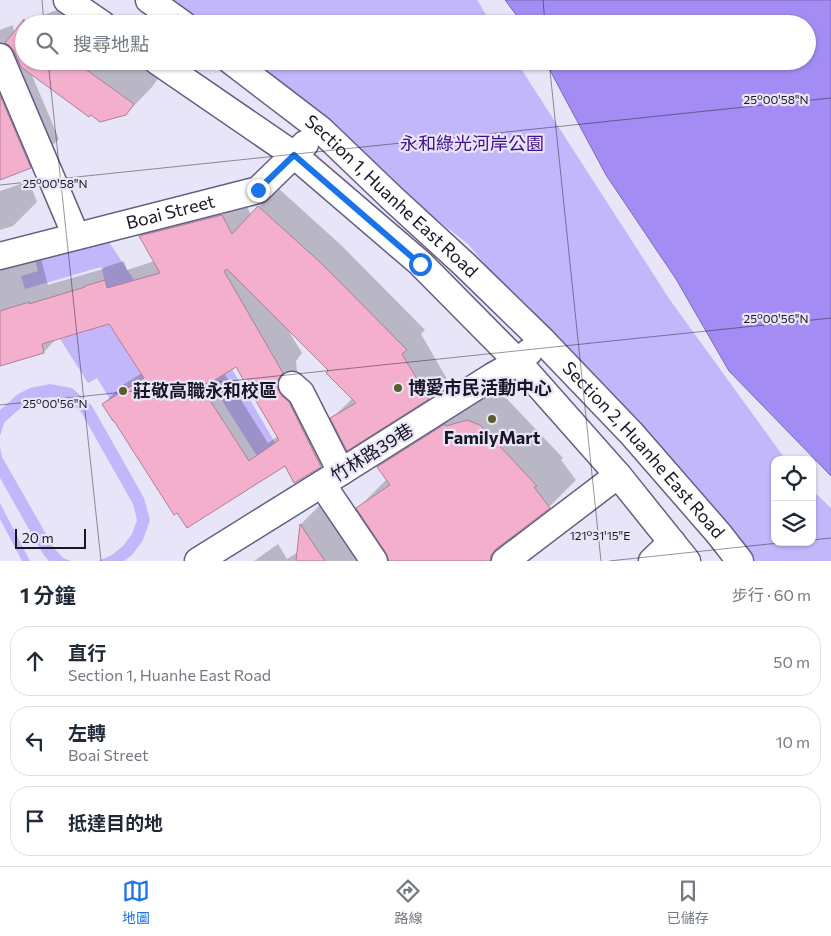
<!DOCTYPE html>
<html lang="zh-TW">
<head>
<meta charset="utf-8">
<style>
  body { margin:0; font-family:Commissioner,"Noto Sans TC",sans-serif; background:#f6f6f7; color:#1f2937 }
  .controls { position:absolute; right:15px; bottom:15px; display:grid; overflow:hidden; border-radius:10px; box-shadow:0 1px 4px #0004 }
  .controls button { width:45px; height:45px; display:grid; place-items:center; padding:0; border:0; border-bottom:1px solid #e0e1e3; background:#fff; color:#1f2937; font:25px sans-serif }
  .scale { position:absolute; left:15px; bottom:12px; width:71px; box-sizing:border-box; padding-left:5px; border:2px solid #191626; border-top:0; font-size:14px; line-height:18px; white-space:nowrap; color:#191626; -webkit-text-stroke:4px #e8e5f8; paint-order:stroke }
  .stop { position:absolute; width:15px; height:15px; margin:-11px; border:4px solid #1a73e8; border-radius:50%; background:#fff }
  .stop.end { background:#1a73e8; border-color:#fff; box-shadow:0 1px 5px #0008 }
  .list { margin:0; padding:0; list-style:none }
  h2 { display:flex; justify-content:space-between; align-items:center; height:65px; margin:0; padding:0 20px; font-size:21px }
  h2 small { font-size:16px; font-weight:400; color:#747a83 }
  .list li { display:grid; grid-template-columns:32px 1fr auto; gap:15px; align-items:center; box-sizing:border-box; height:70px; margin:0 10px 10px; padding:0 10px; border:1px solid #e0e1e3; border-radius:20px }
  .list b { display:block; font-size:19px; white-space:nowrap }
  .list p { margin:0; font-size:16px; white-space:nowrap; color:#747a83 }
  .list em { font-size:16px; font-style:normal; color:#747a83 }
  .icon { flex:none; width:28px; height:28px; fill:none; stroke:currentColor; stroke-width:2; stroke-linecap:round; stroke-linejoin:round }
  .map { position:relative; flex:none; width:831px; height:561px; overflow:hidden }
  .search { position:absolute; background:#fff; box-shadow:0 1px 4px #0004; left:15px; right:15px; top:15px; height:55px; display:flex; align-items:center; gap:12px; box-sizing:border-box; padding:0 18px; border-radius:28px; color:#747a83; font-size:19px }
  .sheet { height:305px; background:#fff }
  nav { display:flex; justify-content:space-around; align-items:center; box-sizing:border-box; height:70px; border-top:1px solid #e0e1e3; background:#fff; font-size:14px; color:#747a83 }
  nav a { display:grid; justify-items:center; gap:2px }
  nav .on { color:#1a73e8 }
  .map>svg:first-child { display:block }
</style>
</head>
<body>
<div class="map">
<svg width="831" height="561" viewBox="0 0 831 561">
  <rect width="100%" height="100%" fill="#e8e5f8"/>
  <g fill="#c3b7fc">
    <path d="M155,0H477L492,24H185Z"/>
    <path d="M234,61H516L670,300L786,460H775V542H812V490L831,508V561H729L468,244Z"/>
    <path d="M109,242L134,280L107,288L101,267L25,289L21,276L38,271L35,260Z"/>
    <path d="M109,324L144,378L110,399L97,378L88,383L60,339Z"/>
    <path d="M200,366L232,369L277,446L257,456Z"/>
    <path d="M50,384L72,388L92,406L144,498L150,520L143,540L132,555L124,561H98L112,555L123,546L132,534L137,520L133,504L81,412L66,399L51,397L34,400L25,405L17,411L4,423L0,436V410L18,394L30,388Z"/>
    <path d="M0,447L2,457L54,548L63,558L71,561H49L43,554L0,478Z"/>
    <path d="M0,503L30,561H22L0,519Z"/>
  </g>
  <path fill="#a38df4" stroke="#7a69b6" d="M505,0H831V476L729,371L676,279L606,175L545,61H807V24H523Z"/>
  <g fill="#0003" fill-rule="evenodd">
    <path d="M63,8L85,24H30L35,18Z"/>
    <path d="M13,25L14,34L24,61H137L159,77L152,87L126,114L31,73L59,139L30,167L0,175V30Z"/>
    <path d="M29,181L37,202L13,226L0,230V191Z"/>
    <path d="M278,188L341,245L425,330L421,334L447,379L428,398L332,418L353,398L330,370L288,330L302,353L296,361L297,371L340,446L321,466L295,482L285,465L187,526L103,404L123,385L142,373L110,323L57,338L44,352L0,356V266L40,255L48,285L103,269L105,267L124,261L127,270L155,261L141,236L160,217L242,196L251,215ZM236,365L278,436L268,443L224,373Z"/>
    <path d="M495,394L507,399L563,458L561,460L576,480L549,507L517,532L514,536L515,537L491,561H390L388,552L358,508L387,479L379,467L406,440L473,400Z"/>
    <path d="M327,498L370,561H254L278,544L287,559L298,552L301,524Z"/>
  </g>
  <g fill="#f4afcd" stroke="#ad8093" fill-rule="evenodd">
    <path d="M24,19V61H74L134,104L126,115L100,122L91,115L89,117L21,67L14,51L9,45L5,43Z"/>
    <path d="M0,95L31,168L0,180Z"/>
    <path d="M258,206L322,264L407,350L402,354L429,399L347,451L330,418L356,403L326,373L328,370L227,269L224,271L283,373L281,375L277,382L278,390L282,396L289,402L321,467L294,483L285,466L187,528L177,513L174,515L114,421H113L102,404L144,378L109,324L42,344L44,353L0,366V311L29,302V304L85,287V286L105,280L107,288L160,273L139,236L222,215L232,234ZM236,367L279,440L249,461L202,388Z"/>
    <path d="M467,420L480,425L537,486L534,487L550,508L496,549L491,555L490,561H389L386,553L356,508L390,485L377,467L445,424L446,426Z"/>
    <path d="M300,524L325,561H296Z"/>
  </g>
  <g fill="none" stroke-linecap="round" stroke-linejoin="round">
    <g stroke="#655e85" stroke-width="29">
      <g id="minor">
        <path d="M67,0L102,24"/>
        <path d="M149,0L183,24"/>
        <path d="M0,57L76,236"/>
        <path d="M157,61L294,155L420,263L518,362L618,475L687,561"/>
        <path id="s1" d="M231,61L320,129L392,198L465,265L542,340L632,434L719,534L740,561"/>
        <path id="s2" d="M0,256L258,190L305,144"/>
        <path d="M292,385L301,393L341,472"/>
        <path d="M322,484L374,561"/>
        <path d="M198,561L341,472L493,376L518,362L529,352"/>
        <path d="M505,561L618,475"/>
        <path d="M652,561L672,542"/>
      </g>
    </g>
    <use href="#minor" stroke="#fff" stroke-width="26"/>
  </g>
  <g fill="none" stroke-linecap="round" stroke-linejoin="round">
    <path stroke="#1a73e8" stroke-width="6" d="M258,190L294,155L420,264"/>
  </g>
  <path fill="none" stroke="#191626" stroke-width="1" stroke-opacity="0.45" d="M42,0L44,24M543,0L545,24M48,61L101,561M549,61L601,561M0,185L831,98M0,405L831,318M812,540L831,538M609,561L788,542"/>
  <g fill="#5a5d2b" stroke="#e8e5f8" stroke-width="2">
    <circle cx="398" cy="388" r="5"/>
    <circle cx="123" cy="391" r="5"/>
    <circle cx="492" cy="419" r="5"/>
  </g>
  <g text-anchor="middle" stroke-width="4.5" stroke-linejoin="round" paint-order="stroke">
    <g font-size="18" fill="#400e89" stroke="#e8e5f8">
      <text x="472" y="150">永和綠光河岸公園</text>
    </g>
    <g font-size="18" fill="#191626" stroke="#e8e5f8">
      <text dy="6" stroke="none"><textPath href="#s1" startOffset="210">Section 1, Huanhe East Road</textPath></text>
      <text dy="6" stroke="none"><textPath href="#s2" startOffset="176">Boai Street</textPath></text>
      <text dy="6" stroke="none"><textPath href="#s1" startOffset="568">Section 2, Huanhe East Road</textPath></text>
      <text transform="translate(372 453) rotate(-32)" y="6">竹林路39巷</text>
    </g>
    <g font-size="18" font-weight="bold" fill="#191626" stroke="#e8e5f8" text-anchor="start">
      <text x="408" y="394">博愛市民活動中心</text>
      <text x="133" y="397">莊敬高職永和校區</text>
      <text x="492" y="444" text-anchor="middle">FamilyMart</text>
    </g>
  </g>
  <g font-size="12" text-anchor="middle" fill="#191626" stroke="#e8e5f8" stroke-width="4.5" stroke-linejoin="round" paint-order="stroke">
    <text x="776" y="104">25°00'58"N</text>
    <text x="55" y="188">25°00'58"N</text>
    <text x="776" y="323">25°00'56"N</text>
    <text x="55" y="408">25°00'56"N</text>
    <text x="600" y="540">121°31'15"E</text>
  </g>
</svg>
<div class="controls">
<button><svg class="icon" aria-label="locate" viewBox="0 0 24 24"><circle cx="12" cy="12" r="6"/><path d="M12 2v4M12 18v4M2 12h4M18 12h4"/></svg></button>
<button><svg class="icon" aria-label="layers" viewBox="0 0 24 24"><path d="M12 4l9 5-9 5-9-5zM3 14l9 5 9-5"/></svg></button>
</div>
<div class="scale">20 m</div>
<div class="stop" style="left:420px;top:264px"></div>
<div class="stop end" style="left:258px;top:190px"></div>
<div class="search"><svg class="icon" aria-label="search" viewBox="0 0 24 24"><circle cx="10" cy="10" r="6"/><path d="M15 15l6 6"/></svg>搜尋地點</div>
</div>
<section class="sheet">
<h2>1 分鐘<small>步行 · 60 m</small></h2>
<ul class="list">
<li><svg class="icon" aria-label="ahead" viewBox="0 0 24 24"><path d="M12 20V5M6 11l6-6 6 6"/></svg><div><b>直行</b><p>Section 1, Huanhe East Road</p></div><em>50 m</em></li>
<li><svg class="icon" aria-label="left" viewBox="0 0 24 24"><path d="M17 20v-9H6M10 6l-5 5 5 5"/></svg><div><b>左轉</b><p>Boai Street</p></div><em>10 m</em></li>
<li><svg class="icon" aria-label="arrive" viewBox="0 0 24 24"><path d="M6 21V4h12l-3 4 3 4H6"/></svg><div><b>抵達目的地</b></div></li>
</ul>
</section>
<nav>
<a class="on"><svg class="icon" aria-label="map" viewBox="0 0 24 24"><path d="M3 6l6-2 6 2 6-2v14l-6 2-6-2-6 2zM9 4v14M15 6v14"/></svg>地圖</a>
<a><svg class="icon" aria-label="directions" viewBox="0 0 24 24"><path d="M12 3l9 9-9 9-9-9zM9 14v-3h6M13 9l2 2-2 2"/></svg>路線</a>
<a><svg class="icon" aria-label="saved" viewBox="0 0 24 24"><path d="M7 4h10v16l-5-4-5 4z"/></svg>已儲存</a>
</nav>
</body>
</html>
